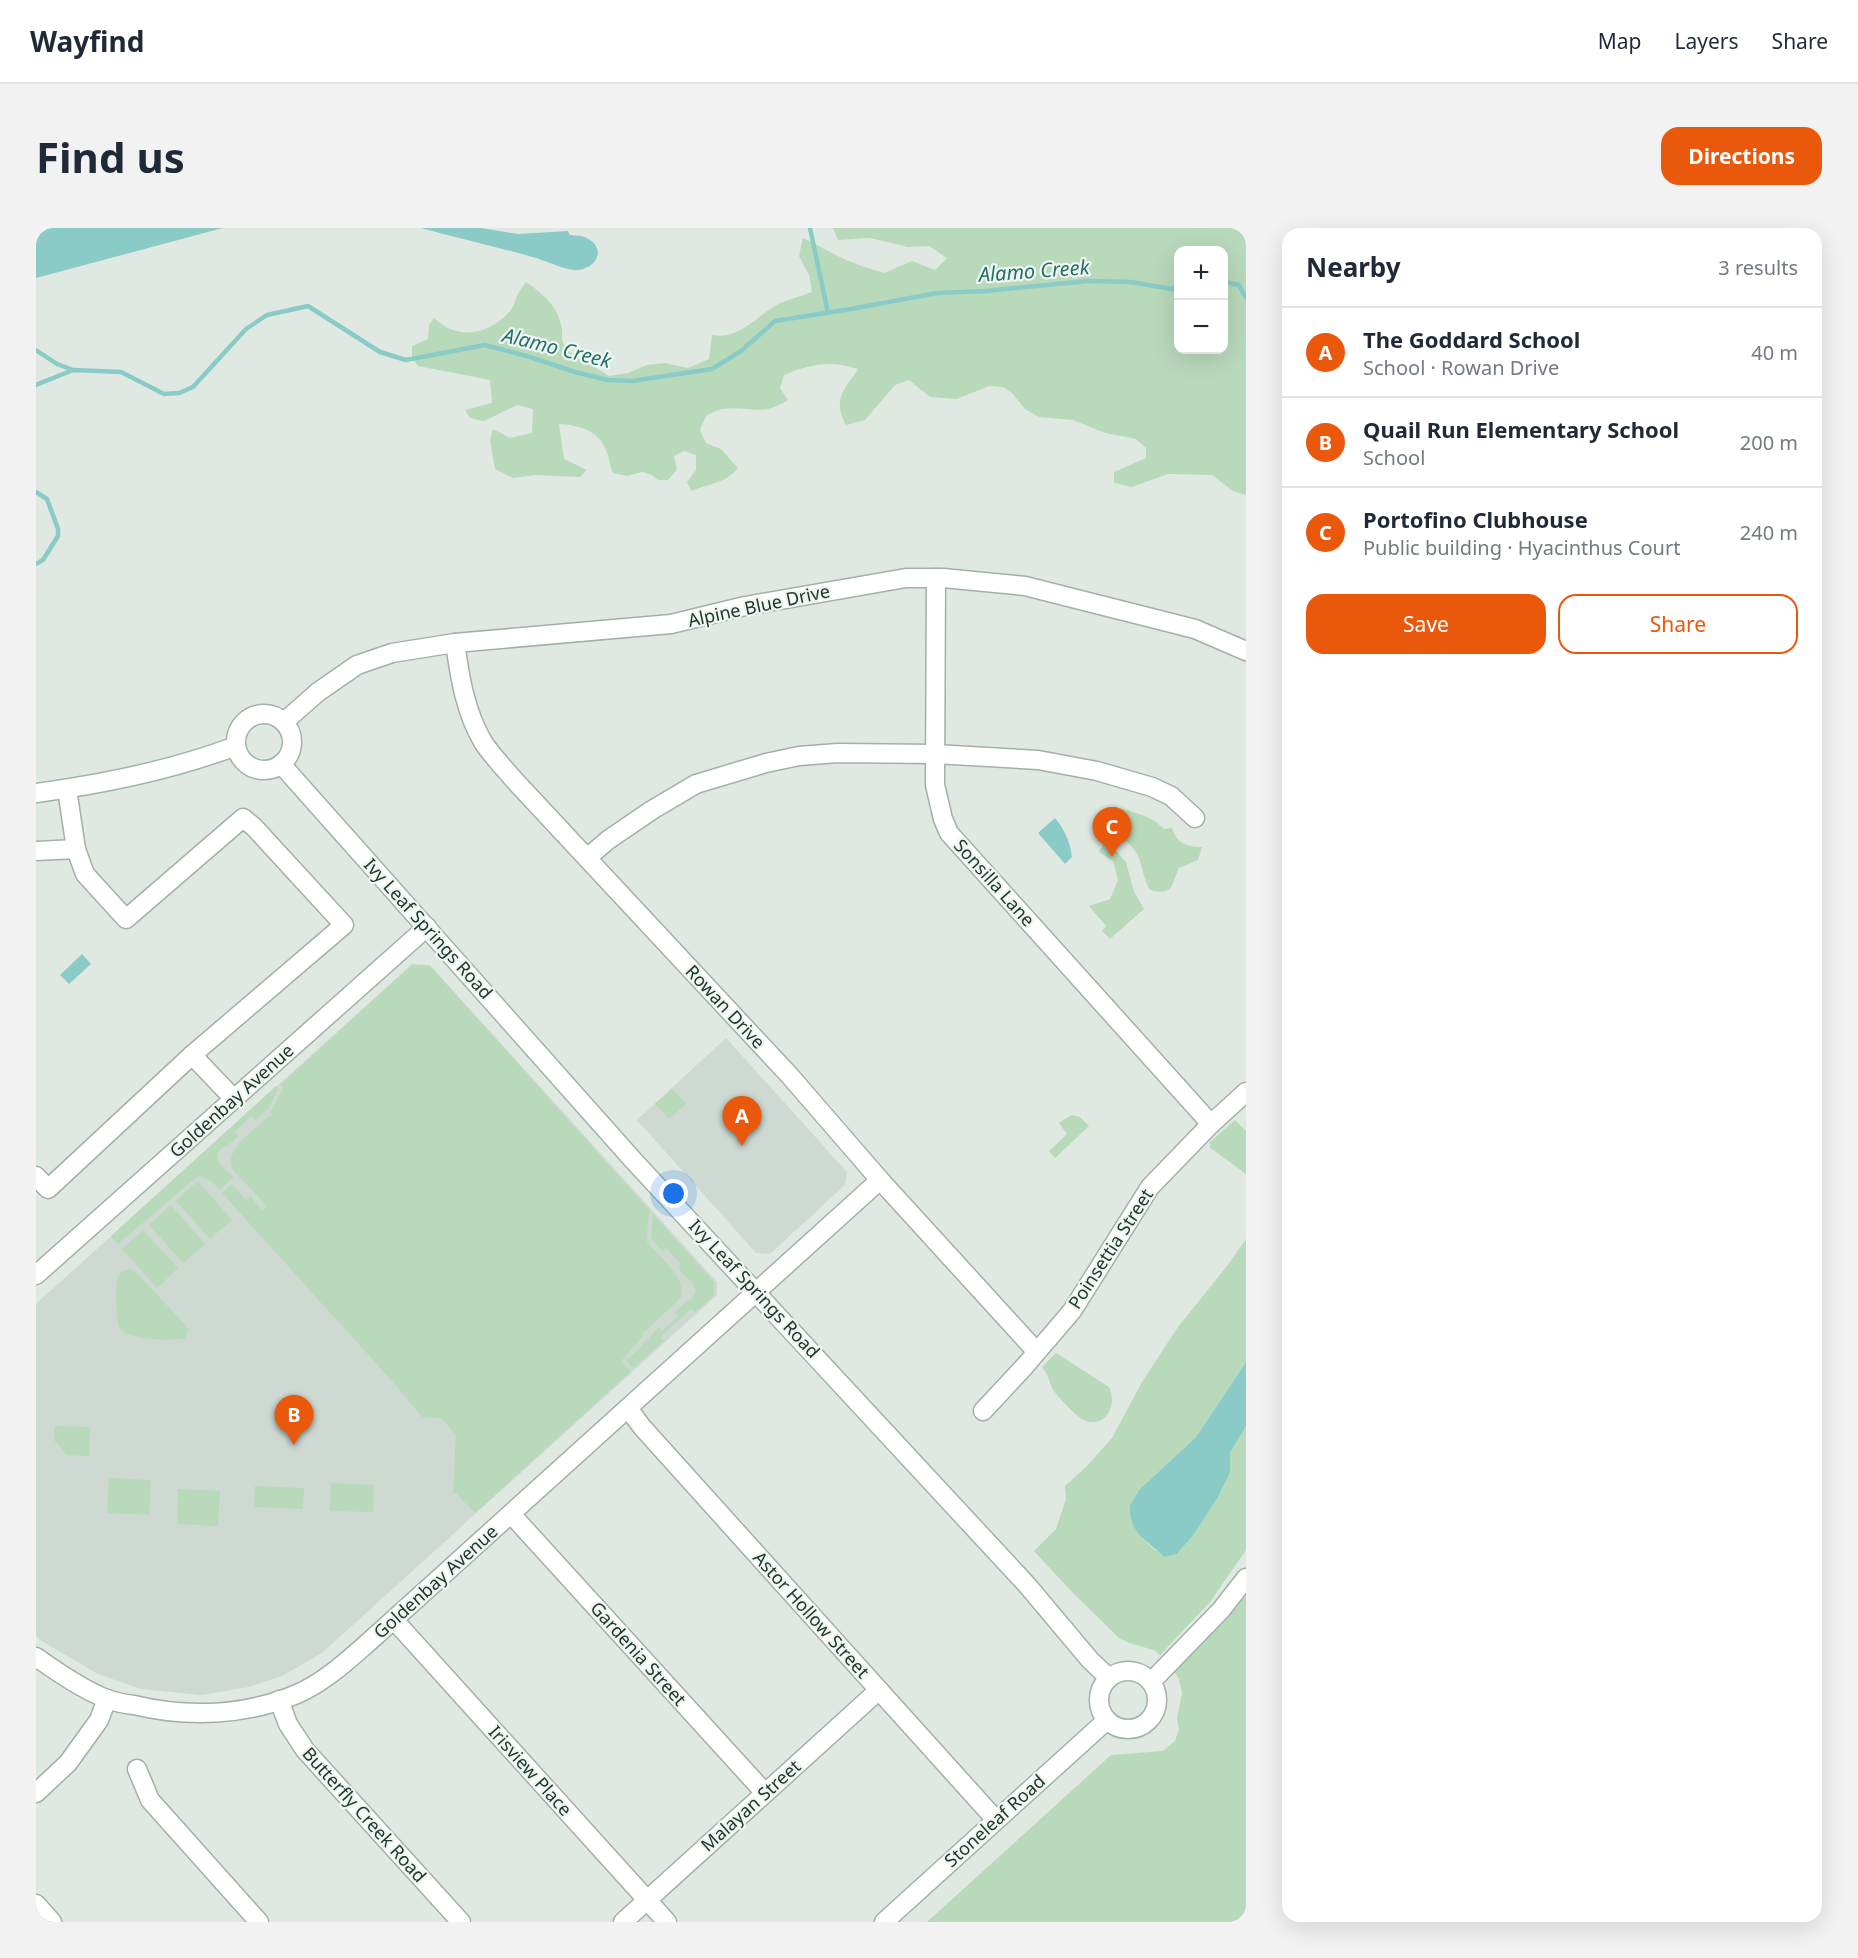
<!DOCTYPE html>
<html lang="en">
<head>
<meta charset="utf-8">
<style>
  body { margin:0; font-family:"Noto Sans",sans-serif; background:#f2f2f3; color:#1f2937 }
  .controls { position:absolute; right:18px; top:18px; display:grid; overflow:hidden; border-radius:12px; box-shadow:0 6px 24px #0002 }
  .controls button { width:54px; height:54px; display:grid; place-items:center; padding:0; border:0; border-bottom:2px solid #e0e1e3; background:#fff; color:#1f2937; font:30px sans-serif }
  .you { position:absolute; left:638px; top:966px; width:21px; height:21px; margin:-15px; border:4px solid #fff; border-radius:50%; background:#1a73e8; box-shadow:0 0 0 9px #1a73e833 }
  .badge { display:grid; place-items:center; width:39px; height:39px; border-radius:50%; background:#ea580c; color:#fff; font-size:20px; font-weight:700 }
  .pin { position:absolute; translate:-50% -50px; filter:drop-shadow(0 2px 3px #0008) }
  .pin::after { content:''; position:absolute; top:32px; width:21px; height:18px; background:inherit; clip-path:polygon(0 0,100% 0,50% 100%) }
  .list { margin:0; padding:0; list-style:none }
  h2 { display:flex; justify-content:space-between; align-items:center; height:78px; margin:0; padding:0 24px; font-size:26px }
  h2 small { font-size:20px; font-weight:400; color:#747a83 }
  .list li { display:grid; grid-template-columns:39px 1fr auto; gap:18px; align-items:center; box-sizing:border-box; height:90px; padding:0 24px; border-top:2px solid #e0e1e3 }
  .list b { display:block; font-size:22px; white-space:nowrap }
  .list p { margin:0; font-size:20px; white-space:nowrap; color:#747a83 }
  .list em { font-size:20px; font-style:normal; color:#747a83 }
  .actions { display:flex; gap:12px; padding:18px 24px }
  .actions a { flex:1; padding:14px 0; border:2px solid #ea580c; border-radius:18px; text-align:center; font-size:21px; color:#ea580c }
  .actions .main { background:#ea580c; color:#fff }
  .map { position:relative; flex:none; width:1210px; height:1694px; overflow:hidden; border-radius:18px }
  header { display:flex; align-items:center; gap:36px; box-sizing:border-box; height:84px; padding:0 30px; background:#fff; border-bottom:2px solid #e0e1e3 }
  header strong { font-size:28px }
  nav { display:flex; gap:33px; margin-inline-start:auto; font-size:21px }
  .intro { display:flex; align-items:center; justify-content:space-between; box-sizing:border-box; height:144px; padding:0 36px }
  h1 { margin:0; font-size:42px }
  .button { padding:15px 27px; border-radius:18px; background:#ea580c; color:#fff; font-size:21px; font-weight:700 }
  main { display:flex; gap:36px; padding:0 36px }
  aside { flex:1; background:#fff; border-radius:18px; box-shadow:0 6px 24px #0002 }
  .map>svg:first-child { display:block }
</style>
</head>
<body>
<header>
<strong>Wayfind</strong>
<nav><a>Map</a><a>Layers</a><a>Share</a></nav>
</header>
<div class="intro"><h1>Find us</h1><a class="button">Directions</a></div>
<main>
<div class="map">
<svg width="1210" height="1694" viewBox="0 0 1210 1694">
  <rect width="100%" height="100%" fill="#dfe9e2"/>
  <g fill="#cdd9d1">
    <path d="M376,736L394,737L681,1054V1067L286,1425L246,1448L213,1459L166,1467L105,1461L62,1446L4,1412L0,1407V1076Z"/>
    <path d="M690,810L811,944L809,957L734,1026L720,1025L601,892Z"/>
  </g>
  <g fill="#b9d9bb" fill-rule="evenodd">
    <path d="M797,0H1210V267L1197,263L1176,247L1132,246L1096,259L1078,255V244L1110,230V220L1100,211L1069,205L1037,192L1003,189L989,181L976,165L967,159L953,158L921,171L894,169L873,152L859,157L829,192L810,197C796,171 808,162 822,141C794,132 775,136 748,147L744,160L752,172C724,190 714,177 687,181C681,182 676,185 670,188L664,202L670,215L685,221L702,240C690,255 673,256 655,263L651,254L660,242V227L648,223L638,228L641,242L632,252H622L616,247L606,244L591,248L577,245C573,238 574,230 570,222C562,202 543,197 523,196L528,231L551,242L544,249L499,247L477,250L459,241L454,212L457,201L474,210L496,205L497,181L481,177L448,193L434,190L429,182L456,175L454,152L382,138L376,130V118L392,111L393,97L398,90C422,113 453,107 474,83C478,79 479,71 482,66C484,62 487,58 490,54C505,64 521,77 525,97C527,102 525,110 527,115C534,129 560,139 573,148L592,145L611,137L629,135L652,140L673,131L676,107C705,112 721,87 744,75C754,71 766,68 776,64L773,47L763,28L767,10C778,15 787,20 798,26C813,34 831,40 848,45L876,33L899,42L911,30L893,18L872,19L834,10L802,12ZM1142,22H1188V122H1142Z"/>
    <path d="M1078,578L1109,588L1120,594L1128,601L1136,600C1140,615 1151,619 1166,619L1162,632L1143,640C1135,657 1138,668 1114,662C1107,651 1107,638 1101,626C1095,615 1083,607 1074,599L1073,591Z"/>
    <path d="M1070,612L1090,634L1098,664L1108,681L1074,711L1066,703L1070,698L1053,678L1074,671L1082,652L1077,633L1063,624Z"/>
    <path d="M376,737L394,738L615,984L612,990L611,1014C624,1030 654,1051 643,1072L607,1105L608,1107L585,1133L595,1143L439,1285L420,1265H417L420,1207L405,1190L386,1189L356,1153L186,965L196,956L210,972L215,969L226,982L231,979C221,966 209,956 199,944C182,924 223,898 236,886L234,884L247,860L244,857Z"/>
    <path d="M240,858L242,861L233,880L220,892L215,888L199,904L202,908L190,919L189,918C171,930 188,939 197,949L184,962L176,954L163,947L82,1016L75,1008Z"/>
    <path d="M636,861L650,876L633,891L619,876Z"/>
    <path d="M1035,887L1044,889L1053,898L1019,930L1013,923L1031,906L1023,895Z"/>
    <path d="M1199,892L1210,903V946L1173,919L1175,917L1173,915Z"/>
    <path d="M162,953L196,992L174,1011L140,973Z"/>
    <path d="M135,977L169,1016L147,1035L113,997Z"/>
    <path d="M617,986L678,1054V1068L659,1084L655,1081L624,1109L628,1113L597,1140L591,1133L623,1099L626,1103L642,1088L639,1084L652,1072H655L660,1063L656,1053H654L642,1040L645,1036L630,1020L626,1023L615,1010Z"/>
    <path d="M107,1002L142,1040L121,1060L86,1021Z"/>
    <path d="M1210,1011V1134L1160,1209L1103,1262L1094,1277V1287L1097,1298L1104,1308L1119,1322L1141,1326L1159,1305L1182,1269L1194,1245V1225L1210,1198V1322L1174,1374L1124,1427L1118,1422L1093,1415L1083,1410L1036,1364L998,1323L1020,1301L1030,1271L1029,1258L1050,1239L1076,1210L1106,1154L1142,1099L1191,1038Z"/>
    <path d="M94,1041L99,1043L150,1098L152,1102L149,1110C137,1114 93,1111 84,1101C80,1095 79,1057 82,1049C84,1044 89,1042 94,1041Z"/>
    <path d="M1020,1125L1073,1159C1083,1179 1067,1203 1046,1191C1040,1188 1019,1166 1016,1160C1012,1151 1013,1147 1006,1139Z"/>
    <path d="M19,1198L54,1199L53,1228L31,1227L18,1212Z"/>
    <path d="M73,1250L115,1252L113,1287L71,1285Z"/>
    <path d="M295,1255L338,1257L337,1284L294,1283Z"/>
    <path d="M219,1258L268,1260L267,1281L218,1279Z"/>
    <path d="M142,1261L184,1263L182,1298L141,1296Z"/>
    <path d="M1210,1367V1694H891L1075,1527L1127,1523L1139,1513L1143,1501L1141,1491L1146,1465L1143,1451L1136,1440L1170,1410Z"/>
  </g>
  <g fill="#8acbc7">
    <path d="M0,0H187L0,50Z"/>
    <path d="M385,0H445L482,6L532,3L534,7C539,8 545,7 548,9C570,17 564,39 542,42C529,43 507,31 493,28C457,18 421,10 385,0Z"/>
    <path d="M1019,590C1029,602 1034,614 1036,629L1029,636L1002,605Z"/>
    <path d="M46,726L55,736L33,756L24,747Z"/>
    <path d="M1210,1134V1198L1194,1225V1245L1182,1269L1159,1305L1141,1326L1129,1329L1104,1308L1097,1298L1094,1287V1277L1103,1262L1160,1209Z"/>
  </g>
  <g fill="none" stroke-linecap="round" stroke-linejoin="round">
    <g stroke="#8acbc7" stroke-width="4.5">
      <path d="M774,0L792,85"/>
      <path d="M1188,54L1203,57L1210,70"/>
      <path d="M0,122L21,136L37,142"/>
      <path d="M0,157L37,142L85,144L128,166L143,165L157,159L210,101L231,87L272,78L344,124L370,132L449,117L494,129L539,144L571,152L596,153L676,141L705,123L739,93L815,81L901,65L950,63L1052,53L1095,54L1136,61L1142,59"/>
      <path d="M0,264L11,271L22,301V308L7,332L0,336"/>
    </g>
    <g stroke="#a2b0a8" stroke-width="21">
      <g id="street">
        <path d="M900,350L899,557L907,591L913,605L1175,896"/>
        <path d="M419,415C424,450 429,483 447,514C456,528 469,541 480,554L754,848L844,952L1000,1123"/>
        <path d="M248,494L282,464L321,437L356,425L419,415L635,396L709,378L870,350H907L989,358L1159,401L1210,423"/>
        <path d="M0,623L40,621"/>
        <path d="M551,630L572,612L616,582L660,556L730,535L763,528L802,525L899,526L1002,532L1061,543L1116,559L1135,568L1159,590"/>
        <path d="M156,827L198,871"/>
        <path d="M0,948L12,961L156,827L308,697L218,599L207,590L90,691L49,646L40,621L31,561"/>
        <path d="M0,1047L391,699"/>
        <path d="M592,1180L606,1199L960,1592"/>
        <path d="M947,1183L988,1139L1036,1083L1114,959L1175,896L1210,864"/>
        <path d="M475,1286L729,1565"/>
        <path d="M358,1392L631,1694"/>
        <path d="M0,1429C21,1444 47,1462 71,1471C79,1474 89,1476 98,1477C152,1490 209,1488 261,1466C289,1454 312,1432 335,1412L844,952"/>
        <path d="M1115,1454L1185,1382L1210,1350"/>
        <path d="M243,1472L252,1496L269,1522L425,1694"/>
        <path d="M101,1541L114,1572L223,1694"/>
        <path d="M0,1565L32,1535L63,1492L71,1471"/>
        <path d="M0,1676L16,1694"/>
        <path d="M587,1694L843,1462"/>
      </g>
    </g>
    <g stroke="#9fb4a8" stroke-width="21">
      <g id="secondary">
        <circle cx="228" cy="514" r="28"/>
        <path d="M245,536L597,932L991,1357L1054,1432L1073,1450"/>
        <path d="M0,565C68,556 136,542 200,518"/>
        <circle cx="1092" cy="1472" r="29"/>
        <path d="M848,1694L1071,1492"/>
      </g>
    </g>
    <use href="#street" stroke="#fff" stroke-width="18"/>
    <use href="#secondary" stroke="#fff" stroke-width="18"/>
  </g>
  <g text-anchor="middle" stroke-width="4.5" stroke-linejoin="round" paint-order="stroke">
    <g font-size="18" fill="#21382d" stroke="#eff6f1">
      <text transform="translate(723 378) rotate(-12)" y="6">Alpine Blue Drive</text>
      <text transform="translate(958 655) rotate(48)" y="6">Sonsilla Lane</text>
      <text transform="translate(392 701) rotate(48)" y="6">Ivy Leaf Springs Road</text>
      <text transform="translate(689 779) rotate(47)" y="6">Rowan Drive</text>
      <text transform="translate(196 873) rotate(-42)" y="6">Goldenbay Avenue</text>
      <text transform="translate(1075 1021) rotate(-57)" y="6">Poinsettia Street</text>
      <text transform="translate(718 1061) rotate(47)" y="6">Ivy Leaf Springs Road</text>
      <text transform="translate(400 1354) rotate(-42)" y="6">Goldenbay Avenue</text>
      <text transform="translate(775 1387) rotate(48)" y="6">Astor Hollow Street</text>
      <text transform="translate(602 1426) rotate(48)" y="6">Gardenia Street</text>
      <text transform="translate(494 1543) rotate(48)" y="6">Irisview Place</text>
      <text transform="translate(715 1578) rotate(-42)" y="6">Malayan Street</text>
      <text transform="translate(328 1587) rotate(48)" y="6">Butterfly Creek Road</text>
      <text transform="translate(959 1593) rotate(-42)" y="6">Stoneleaf Road</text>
    </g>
    <g font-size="20" font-style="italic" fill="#206f6b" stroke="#eff6f1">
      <text transform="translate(998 43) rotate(-4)" y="7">Alamo Creek</text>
      <text transform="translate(521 120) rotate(14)" y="7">Alamo Creek</text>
    </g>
  </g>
</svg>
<div class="controls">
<button>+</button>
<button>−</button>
</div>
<div class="you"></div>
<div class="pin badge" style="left:706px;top:918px">A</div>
<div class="pin badge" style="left:258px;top:1217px">B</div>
<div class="pin badge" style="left:1076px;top:629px">C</div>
</div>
<aside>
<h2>Nearby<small>3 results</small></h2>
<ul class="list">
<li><span class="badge">A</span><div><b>The Goddard School</b><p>School · Rowan Drive</p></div><em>40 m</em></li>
<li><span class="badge">B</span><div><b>Quail Run Elementary School</b><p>School</p></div><em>200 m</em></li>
<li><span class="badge">C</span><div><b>Portofino Clubhouse</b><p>Public building · Hyacinthus Court</p></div><em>240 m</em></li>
</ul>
<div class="actions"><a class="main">Save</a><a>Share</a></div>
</aside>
</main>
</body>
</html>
